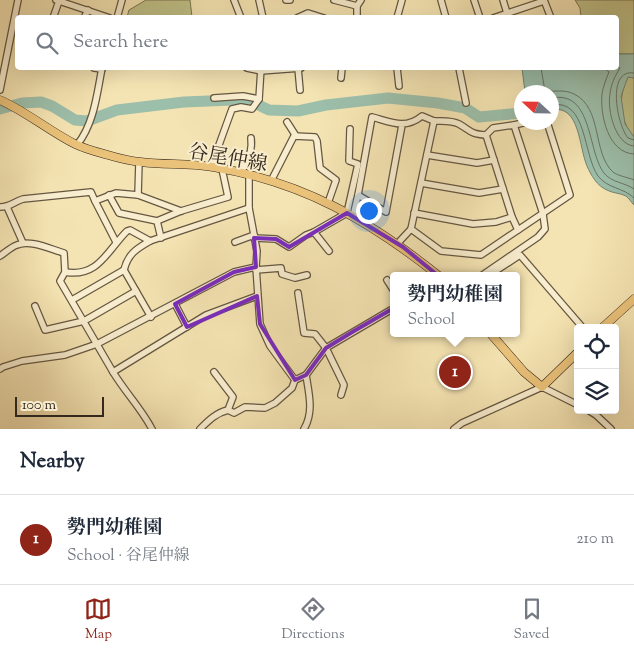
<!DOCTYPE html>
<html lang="en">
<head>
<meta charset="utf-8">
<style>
  body { margin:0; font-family:"Sorts Mill Goudy","Noto Serif JP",serif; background:#f2f2f3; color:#1f2937 }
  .controls { position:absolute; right:15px; bottom:15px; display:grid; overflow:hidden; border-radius:5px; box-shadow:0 5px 20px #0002 }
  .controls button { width:45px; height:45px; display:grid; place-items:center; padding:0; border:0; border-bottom:1px solid #e0e1e3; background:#fff; color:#1f2937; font:25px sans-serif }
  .compass { position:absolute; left:514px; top:85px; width:45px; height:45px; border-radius:50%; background:#fff; box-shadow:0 5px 20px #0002; rotate:292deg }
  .scale { position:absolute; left:15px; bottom:12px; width:89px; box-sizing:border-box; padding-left:5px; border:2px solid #35281d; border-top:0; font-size:14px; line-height:18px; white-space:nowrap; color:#35281d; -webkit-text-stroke:4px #f8edce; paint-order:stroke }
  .you { position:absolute; left:368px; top:210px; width:18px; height:18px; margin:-12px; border:4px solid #fff; border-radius:50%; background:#1a73e8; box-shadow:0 0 0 8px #1a73e833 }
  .badge { display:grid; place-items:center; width:32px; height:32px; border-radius:50%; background:#8f2418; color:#fff; font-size:16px; font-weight:700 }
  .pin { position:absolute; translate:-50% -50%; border:2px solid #fff; box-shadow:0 1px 5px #0006 }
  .popup { position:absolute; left:390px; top:272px; width:130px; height:65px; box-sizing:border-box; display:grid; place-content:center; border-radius:5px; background:#fff; filter:drop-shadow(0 1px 4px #0005); font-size:16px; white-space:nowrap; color:#747a83 }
  .popup b { font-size:19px; color:#1f2937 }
  .popup::after { content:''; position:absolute; left:50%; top:100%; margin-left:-10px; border:10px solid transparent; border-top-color:#fff }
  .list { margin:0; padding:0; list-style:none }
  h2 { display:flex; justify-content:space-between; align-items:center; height:65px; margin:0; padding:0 20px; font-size:21px }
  h2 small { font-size:16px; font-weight:400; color:#747a83 }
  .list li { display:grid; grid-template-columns:32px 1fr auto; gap:15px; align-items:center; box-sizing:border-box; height:90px; padding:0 20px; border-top:1px solid #e0e1e3 }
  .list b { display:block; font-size:19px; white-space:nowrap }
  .list p { margin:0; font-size:16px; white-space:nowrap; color:#747a83 }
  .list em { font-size:16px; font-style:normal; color:#747a83 }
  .icon { flex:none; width:28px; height:28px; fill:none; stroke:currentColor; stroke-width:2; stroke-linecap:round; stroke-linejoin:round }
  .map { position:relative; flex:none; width:634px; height:429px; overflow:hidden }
  .search { position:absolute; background:#fff; box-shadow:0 5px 20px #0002; left:15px; right:15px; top:15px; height:55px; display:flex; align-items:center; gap:12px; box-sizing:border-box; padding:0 18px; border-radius:5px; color:#747a83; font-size:19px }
  .sheet { height:155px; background:#fff }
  nav { display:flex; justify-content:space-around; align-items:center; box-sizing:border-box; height:70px; border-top:1px solid #e0e1e3; background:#fff; font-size:14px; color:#747a83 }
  nav a { display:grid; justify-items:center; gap:2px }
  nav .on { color:#8f2418 }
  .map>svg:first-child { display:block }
</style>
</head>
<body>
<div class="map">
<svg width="634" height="429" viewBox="0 0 634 429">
  <rect width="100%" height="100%" fill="#f5e4b3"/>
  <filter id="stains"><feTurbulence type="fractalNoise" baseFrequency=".004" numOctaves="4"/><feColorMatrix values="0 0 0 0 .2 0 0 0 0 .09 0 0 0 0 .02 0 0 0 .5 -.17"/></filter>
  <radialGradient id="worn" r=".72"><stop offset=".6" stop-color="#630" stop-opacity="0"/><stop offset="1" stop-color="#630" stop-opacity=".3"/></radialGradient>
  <g fill="#c1c289" stroke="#7b7553">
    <path d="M146,0H190L192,17H127L129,10Z"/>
    <path d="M575,0H634V54H617L616,18L581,17L580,8Z"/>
    <path d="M628,77L634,78V137C619,120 618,96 628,77Z"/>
  </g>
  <path fill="#9cbfab" stroke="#738372" d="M617,54H634V78L628,77L621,96L625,124L634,137V205C631,202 629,198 626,196C620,193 612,193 607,190C597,186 591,175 587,166C579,148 580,104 552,110V92H525L522,68H616Z"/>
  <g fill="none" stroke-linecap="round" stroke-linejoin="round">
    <g stroke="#687464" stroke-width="1">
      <path d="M616,65L620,68C615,76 611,84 610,94C607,109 615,145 634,146"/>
      <path d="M541,68L545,91C555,92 564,89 574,94C603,108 592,153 613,172C618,176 627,177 634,180"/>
      <path d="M604,68L609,72C606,79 603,87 602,94C600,115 608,153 634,154"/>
      <path d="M634,73C606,68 617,125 628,138L634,140"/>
      <path d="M552,98C593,90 587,151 604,173C612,183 624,182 634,189"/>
      <path d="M552,105C587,98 583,155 598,176C608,189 623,187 634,198"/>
    </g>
    <path stroke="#9cbfab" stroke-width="11" d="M0,109L22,103L41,102L52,106L75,120L87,121L117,110L184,102L233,100L252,102L269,110L298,111L326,105L388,98L438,103L465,108L479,117L522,113"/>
    <g stroke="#655742" stroke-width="8">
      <g id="minor">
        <path d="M56,0L110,18"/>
        <path d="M234,0L241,18"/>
        <path d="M259,0L263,18"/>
        <path d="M286,0H290"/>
        <path d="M334,0L357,6L361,0"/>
        <path d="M441,0L446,18"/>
        <path d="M474,0L480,18"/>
        <path d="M503,0L507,13"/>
        <path d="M544,0L551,18"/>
        <path d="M53,18L59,1"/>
        <path d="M84,18L88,10"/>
        <path d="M117,18L122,0"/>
        <path d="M297,18L308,13L324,18"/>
        <path d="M357,18V6"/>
        <path d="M397,18L402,0"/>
        <path d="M493,18L544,1"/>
        <path d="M94,68L102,69"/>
        <path d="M247,68L261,71L301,68"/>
        <path d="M298,68L300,90"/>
        <path d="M397,68L399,86"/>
        <path d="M459,68L466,103"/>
        <path d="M341,78L342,68"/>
        <path d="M0,90L18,0"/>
        <path d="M214,98L243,96L259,99"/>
        <path d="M434,121C441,121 452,120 459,124C471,131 470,134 486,135"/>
        <path d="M287,122L296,136"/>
        <path d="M402,125L386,212L358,195L372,117C391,122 405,130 422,116L434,121L411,229L441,251L481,255L518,230L512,217L486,135L493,128L514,125L543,214L545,229L538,237L481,276"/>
        <path d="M514,125L527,122"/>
        <path d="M77,145C94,124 97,94 102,68"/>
        <path d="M427,155L477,163L494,160"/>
        <path d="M211,167L232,109L241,107L252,109L259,99L261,68"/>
        <path d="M242,173C245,158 253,157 251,138"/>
        <path d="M249,174V208L257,251L256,267L260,324L270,346L295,380"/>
        <path d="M271,181L294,136L315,137L317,141L320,168L336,180L328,203"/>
        <path d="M421,183L479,193L503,189"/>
        <path d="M109,195L119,213L157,221"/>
        <path d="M138,195L181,211"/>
        <path d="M95,201L116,242"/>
        <path d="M0,207C11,207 13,202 23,199L91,192L95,201L116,193L138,195L139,162"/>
        <path d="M7,207L23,243"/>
        <path d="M249,208L150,241L130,230L127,231C107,251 98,278 65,272L60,281L113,372L206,315L257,296"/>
        <path d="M414,213L473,224L496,222L512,217"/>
        <path d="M353,216L358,195"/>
        <path d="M518,230L570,195L548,125L544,122"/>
        <path d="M161,238L157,221L181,211L228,197L222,169"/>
        <path d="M254,238L276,239L289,247L306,235L314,232"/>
        <path d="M235,242L254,235"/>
        <path d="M398,243L411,229"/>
        <path d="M329,251L314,232L347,213L358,164L349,161L350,129"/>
        <path d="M0,256C6,252 11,247 17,245C30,239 50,249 64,253L65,272"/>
        <path d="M124,270C128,254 136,249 150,241"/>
        <path d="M256,270L281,268L282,274L295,278L307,275"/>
        <path d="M488,276L520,255L583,328"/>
        <path d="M387,280L394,291"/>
        <path d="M298,293L304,333L315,334L326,348L344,385L341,395"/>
        <path d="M72,300L124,270L151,317"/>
        <path d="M175,304L187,327"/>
        <path d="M35,306L45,330L84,321L136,291"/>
        <path d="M0,369L3,367L22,361L65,355L97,344L234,272L256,267"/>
        <path d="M113,372C125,392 141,408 152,429"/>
        <path d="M214,372L233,397L228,410"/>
        <path d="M588,410L596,415L611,429"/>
        <path d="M200,429C209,420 216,413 228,410L234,413L245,407L265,408L275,403L292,388L295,380L306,375L326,348L394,308"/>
        <path d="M304,429C314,412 309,394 306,375"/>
        <path d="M454,429L462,423L542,387L578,405"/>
      </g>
    </g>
    <g stroke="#35281d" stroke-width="9">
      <g id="major">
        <path d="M0,100C27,112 49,131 75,144C85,149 97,152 108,155C118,158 130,161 141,162C165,165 189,163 213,167C303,182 369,220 439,276"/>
        <path d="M602,328L634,299"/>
        <path d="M490,333L524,372L542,387L578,352"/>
      </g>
    </g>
    <use href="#minor" stroke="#f8edce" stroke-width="5.5"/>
    <use href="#major" stroke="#eac27a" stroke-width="8"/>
  </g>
  <path fill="none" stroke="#7b2cbf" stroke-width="4" stroke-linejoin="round" d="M347,213L403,247L452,287L418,294L354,331L326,348L306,375L295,380L260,324L257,296L187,327L175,304L234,272L256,267L254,238L276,239L289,247Z"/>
  <g text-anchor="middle" stroke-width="4" stroke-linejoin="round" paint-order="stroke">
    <g font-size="20" fill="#35281d" stroke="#f8edce">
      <text transform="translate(228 157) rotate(10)" y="7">谷尾仲線</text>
    </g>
  </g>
  <rect width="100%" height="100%" filter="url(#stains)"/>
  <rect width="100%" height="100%" fill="url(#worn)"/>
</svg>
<div class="controls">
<button><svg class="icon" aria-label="locate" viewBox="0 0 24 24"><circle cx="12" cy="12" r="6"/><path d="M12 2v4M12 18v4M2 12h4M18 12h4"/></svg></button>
<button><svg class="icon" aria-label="layers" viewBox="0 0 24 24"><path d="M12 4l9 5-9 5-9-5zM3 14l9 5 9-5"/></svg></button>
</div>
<svg class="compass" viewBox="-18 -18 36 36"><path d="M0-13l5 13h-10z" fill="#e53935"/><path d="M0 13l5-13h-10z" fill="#747a83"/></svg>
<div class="scale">100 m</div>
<div class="you"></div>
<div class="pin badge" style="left:455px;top:372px">1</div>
<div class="popup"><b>勢門幼稚園</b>School</div>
<div class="search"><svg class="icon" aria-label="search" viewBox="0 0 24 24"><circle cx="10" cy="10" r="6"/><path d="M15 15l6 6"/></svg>Search here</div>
</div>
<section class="sheet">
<h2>Nearby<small></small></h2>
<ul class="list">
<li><span class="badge">1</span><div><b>勢門幼稚園</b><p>School · 谷尾仲線</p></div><em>210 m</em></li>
</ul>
</section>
<nav>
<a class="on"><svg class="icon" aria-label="map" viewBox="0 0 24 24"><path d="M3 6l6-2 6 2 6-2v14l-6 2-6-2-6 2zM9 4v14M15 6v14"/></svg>Map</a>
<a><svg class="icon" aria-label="directions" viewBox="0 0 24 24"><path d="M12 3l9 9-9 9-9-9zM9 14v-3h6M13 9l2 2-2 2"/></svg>Directions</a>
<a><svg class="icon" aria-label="saved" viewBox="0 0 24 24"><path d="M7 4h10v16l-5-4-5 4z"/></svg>Saved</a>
</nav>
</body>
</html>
